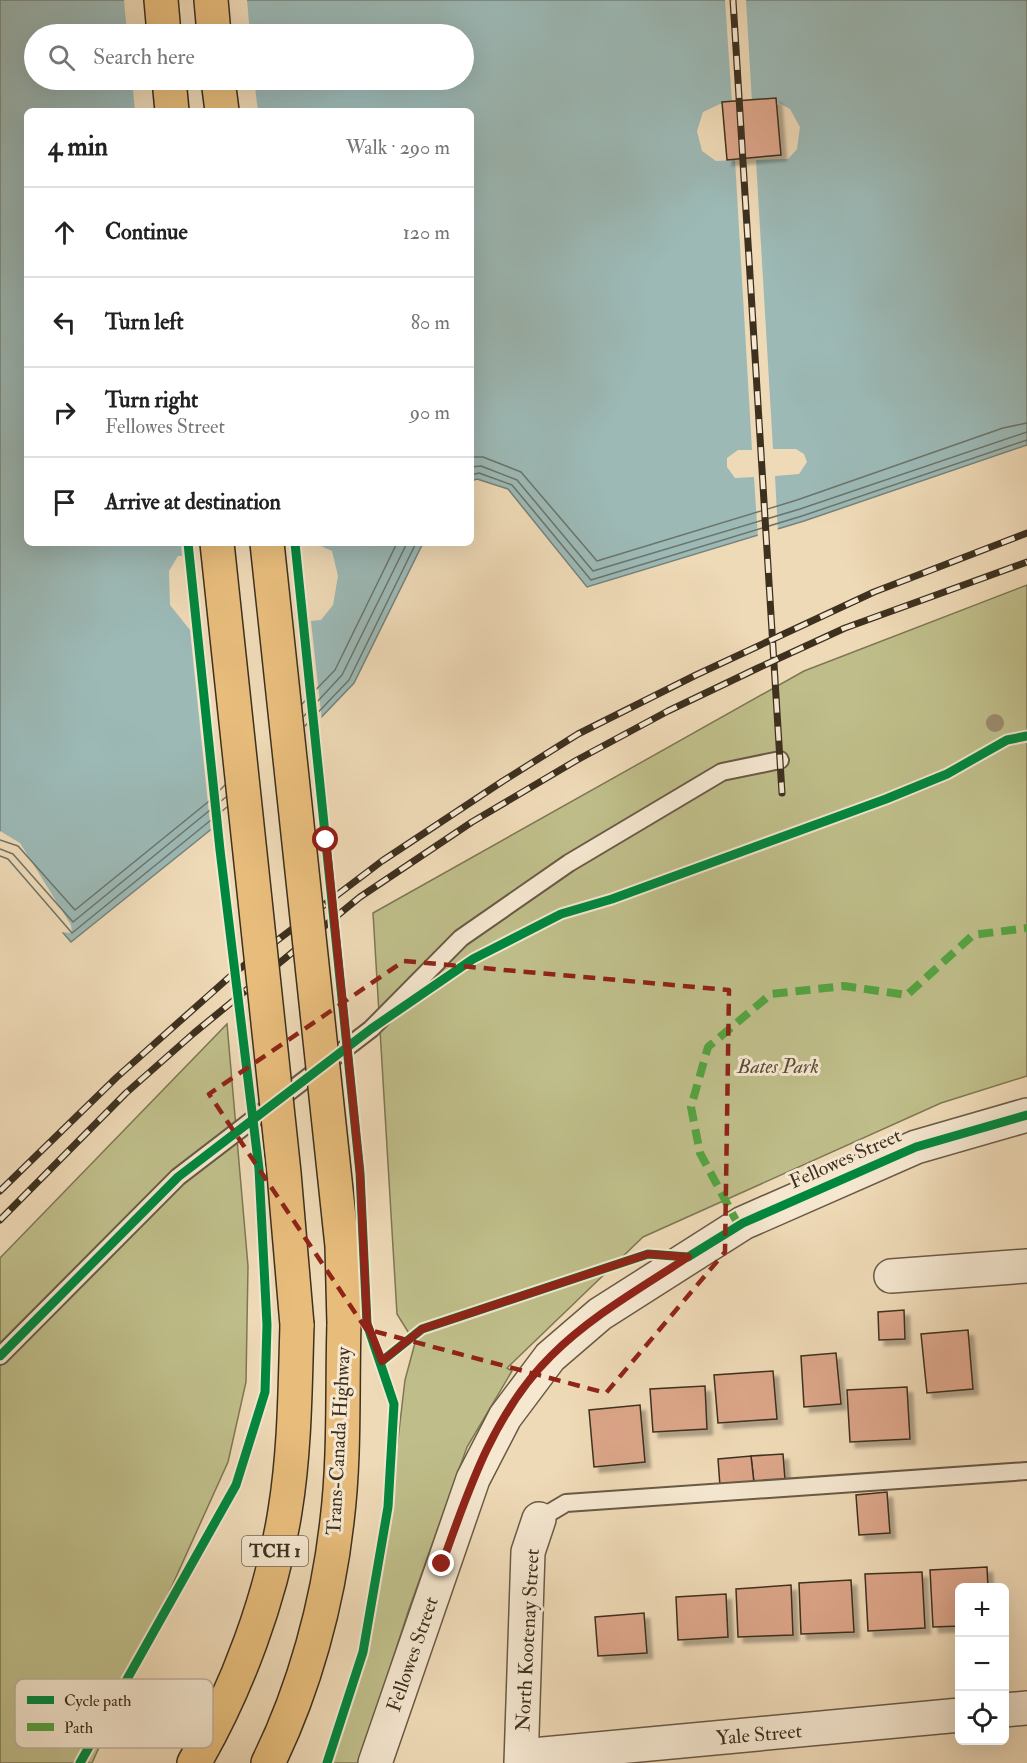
<!DOCTYPE html>
<html lang="en">
<head>
<meta charset="utf-8">
<style>
  body { margin:0; font-family:"IM FELL Double Pica",serif; background:#f2f2f2; color:#222 }
  .controls { position:absolute; right:18px; bottom:18px; display:grid; overflow:hidden; border-radius:9px; box-shadow:0 6px 24px #0002 }
  .controls button { width:54px; height:54px; display:grid; place-items:center; padding:0; border:0; border-bottom:2px solid #e0e0e0; background:#fff; color:#222; font:30px sans-serif }
  .stop { position:absolute; width:18px; height:18px; margin:-14px; border:4px solid #8f2418; border-radius:50%; background:#fff }
  .stop.end { background:#8f2418; border-color:#fff; box-shadow:0 2px 6px #0008 }
  .list { margin:0; padding:0; list-style:none }
  h2 { display:flex; justify-content:space-between; align-items:center; height:78px; margin:0; padding:0 24px; font-size:26px }
  h2 small { font-size:20px; font-weight:400; color:#767676 }
  .list li { display:grid; grid-template-columns:39px 1fr auto; gap:18px; align-items:center; box-sizing:border-box; height:90px; padding:0 24px; border-top:2px solid #e0e0e0 }
  .list b { display:block; font-size:22px; white-space:nowrap }
  .list p { margin:0; font-size:20px; white-space:nowrap; color:#767676 }
  .list em { font-size:20px; font-style:normal; color:#767676 }
  .icon { flex:none; width:33px; height:33px; fill:none; stroke:currentColor; stroke-width:2; stroke-linecap:round; stroke-linejoin:round }
  .map { position:relative; flex:none; width:1027px; height:1763px; overflow:hidden }
  .search { position:absolute; background:#fff; box-shadow:0 6px 24px #0002; left:24px; top:24px; width:450px; height:66px; display:flex; align-items:center; gap:15px; box-sizing:border-box; padding:0 21px; border-radius:33px; color:#767676; font-size:22px }
  .panel { position:absolute; background:#fff; box-shadow:0 6px 24px #0002; left:24px; top:108px; width:450px; height:438px; border-radius:9px }
  .map>svg:first-child { display:block }
</style>
</head>
<body>
<div class="map">
<svg width="1027" height="1763" viewBox="0 0 1027 1763">
  <defs>
    <filter id="shadow"><feDropShadow dx="5.5" dy="5.5" stdDeviation="1.5" flood-color="#0004"/></filter>
  </defs>
  <rect width="100%" height="100%" fill="#efdab7"/>
  <filter id="stains"><feTurbulence type="fractalNoise" baseFrequency=".00333" numOctaves="4"/><feColorMatrix values="0 0 0 0 .2 0 0 0 0 .09 0 0 0 0 .02 0 0 0 .5 -.17"/></filter>
  <radialGradient id="worn" r=".72"><stop offset=".6" stop-color="#630" stop-opacity="0"/><stop offset="1" stop-color="#630" stop-opacity=".3"/></radialGradient>
  <g fill="#bfbe8a" stroke="#7e7754" stroke-width="1.5">
    <path d="M1027,585V1076L941,1103L643,1237L507,1368L512,1371L467,1447L409,1609L359,1763H323L357,1681L383,1567L405,1380L415,1343L397,1314L373,913L804,671Z"/>
    <path d="M227,1024L248,1266L246,1382L228,1462L92,1763H0V1258Z"/>
  </g>
  <path fill="#9cb9b6" stroke="#76827a" stroke-width="1.5" fill-rule="evenodd" d="M0,0H1027V445L804,521L587,587L508,489L477,479L471,481V111H27V543H423L354,683L224,819L71,942L0,860ZM34,34H464V80H34Z"/>
  <g fill="#efdab7">
    <path d="M124,0H247L250,34H127Z"/>
    <path d="M725,0H746L752,102H777L790,109L800,127L797,149L788,159L756,160L773,449H796L804,454L807,462L799,474L775,476L778,533L758,539L754,477L735,478L727,467V458L738,450H752L735,160L716,161L702,151L697,131L703,112L720,104L732,103Z"/>
    <path d="M132,80H254L258,111H135Z"/>
    <path d="M181,543H314L332,551L338,576L333,605L321,620L311,621L322,721L226,821L211,833L190,630L170,605L169,571L178,556H182Z"/>
    <path d="M0,831L20,843L71,925L72,933L58,932L0,864Z"/>
  </g>
  <g fill="none" stroke-linecap="round" stroke-linejoin="round">
    <g stroke="#6c746a" stroke-width="1.5">
      <path d="M471,457H483L521,472L597,561L797,500L1003,428L1027,423"/>
      <path d="M471,467L481,466L517,480L593,571L800,509L1027,432"/>
      <path d="M471,475L479,473L512,485L591,580L802,516L1027,440"/>
      <path d="M302,704L335,670L397,543"/>
      <path d="M304,716L342,675L407,543"/>
      <path d="M305,726L349,680L416,543"/>
      <path d="M0,840L18,846L75,910L208,802L225,785"/>
      <path d="M0,849L13,854L73,922L226,797"/>
      <path d="M0,856L8,859L72,933L227,807"/>
    </g>
  </g>
  <g fill="#dda68a" stroke="#3d301f" stroke-width="1.5" filter="url(#shadow)">
    <path d="M776,98L781,155L727,160L722,102Z"/>
    <path d="M904,1310L905,1339L879,1340L878,1312Z"/>
    <path d="M968,1330L973,1389L927,1393L921,1334Z"/>
    <path d="M836,1353L841,1404L804,1407L801,1356Z"/>
    <path d="M773,1371L777,1419L718,1423L714,1375Z"/>
    <path d="M705,1386L707,1429L653,1432L650,1389Z"/>
    <path d="M907,1387L910,1439L850,1442L847,1390Z"/>
    <path d="M640,1405L645,1462L594,1467L589,1410Z"/>
    <path d="M783,1454L785,1480L754,1483L751,1456Z"/>
    <path d="M751,1456L754,1483L720,1486L718,1459Z"/>
    <path d="M887,1492L890,1533L859,1535L856,1495Z"/>
    <path d="M987,1567L988,1588H960V1626L933,1627L930,1570Z"/>
    <path d="M922,1572L925,1628L868,1631L865,1574Z"/>
    <path d="M851,1580L854,1632L801,1634L799,1583Z"/>
    <path d="M791,1585L793,1635L738,1637L736,1589Z"/>
    <path d="M726,1594L728,1637L678,1640L676,1597Z"/>
    <path d="M644,1613L647,1653L598,1656L595,1617Z"/>
  </g>
  <g fill="none" stroke-linecap="round" stroke-linejoin="round">
    <g stroke="#6a5a45" stroke-width="20">
      <g id="lane">
        <path d="M0,1356L178,1177L371,1029L461,938L569,863L722,772L780,760"/>
        <path d="M539,1519L566,1503L1027,1471"/>
      </g>
    </g>
    <g stroke="#6a5a45" stroke-width="36">
      <g id="street">
        <path d="M891,1276L1027,1266"/>
        <path d="M1004,1710L1027,1708"/>
        <path d="M522,1756L960,1715"/>
        <path d="M375,1763L473,1479L505,1417L550,1357L600,1314L743,1223L916,1147L1027,1115"/>
        <path d="M521,1763L528,1552L539,1519"/>
      </g>
    </g>
    <g stroke="#3d301f" stroke-width="36">
      <g id="highway">
        <path d="M161,0L164,34"/>
        <path d="M211,0L214,34"/>
        <path d="M169,80L172,111"/>
        <path d="M218,80L222,111"/>
        <path d="M194,1763C237,1690 272,1595 285,1511C295,1450 295,1387 297,1325"/>
        <path d="M268,1763C304,1690 328,1603 337,1521C345,1456 342,1390 344,1324"/>
      </g>
    </g>
    <use href="#lane" stroke="#f5e7d0" stroke-width="16"/>
    <use href="#street" stroke="#f5e7d0" stroke-width="33"/>
    <use href="#highway" stroke="#e8bd7c" stroke-width="33"/>
    <g stroke="#3d301f" stroke-width="7">
      <g id="rail">
        <path d="M733,0L782,793"/>
        <path d="M0,1191L117,1077L234,973L382,861L503,781L578,734L696,675L874,592L1027,533"/>
        <path d="M0,1220L126,1093L194,1033L360,897L472,822L577,760L668,711L758,668L845,628L1027,562"/>
      </g>
    </g>
    <use href="#rail" stroke="#f5e7d0" stroke-width="4.5" stroke-dasharray="14" stroke-linecap="butt"/>
    <g stroke="#3d301f" stroke-width="36" stroke-linecap="butt">
      <g id="highway-bridge">
        <path d="M217,543L284,1173L297,1325"/>
        <path d="M267,543L342,1246L344,1324"/>
      </g>
    </g>
    <use href="#highway-bridge" stroke="#e8bd7c" stroke-width="33"/>
    <path stroke="#54a441" stroke-width="8" stroke-dasharray="15 8" stroke-linecap="butt" d="M739,1226L700,1153L691,1107L708,1047L771,994L844,986L907,995L973,935L1027,928"/>
    <g stroke="#f5e7d0" stroke-width="13">
      <g id="cycleway">
        <path d="M295,543L360,1173L367,1324L394,1404L388,1507L363,1652L327,1763"/>
        <path d="M0,1356L178,1177L371,1029L473,959L561,914L612,899L886,799L947,774L1007,740L1027,736"/>
        <path d="M382,1361L422,1329L648,1254L688,1257L743,1223L916,1147L1027,1115"/>
        <path d="M80,1763L236,1485L265,1392L267,1325L259,1169L220,850L188,543"/>
      </g>
    </g>
    <use href="#cycleway" stroke="#00873e" stroke-width="9"/>
  </g>
  <circle fill="#9b8c6f" cx="995" cy="723" r="9"/>
  <g fill="none" stroke-linecap="round" stroke-linejoin="round">
    <path stroke="#8f2418" stroke-width="8" d="M326,840L360,1173L367,1323L382,1361L422,1329L648,1254L688,1257C641,1288 591,1316 551,1356C494,1412 468,1491 442,1564"/>
  </g>
  <path fill="none" stroke="#8f2418" stroke-width="4.5" stroke-dasharray="12 8" stroke-linejoin="round" d="M404,961L729,990L725,1252L606,1393L366,1329L209,1094Z"/>
  <g text-anchor="middle" stroke-width="6" stroke-linejoin="round" paint-order="stroke">
    <rect fill="#f5e7d0" stroke="#746754" stroke-width="1.5" x="242" y="1536" width="66" height="30" rx="4.5"/>
    <g font-size="18" font-weight="bold" fill="#3d301f">
      <text x="275" y="1557">TCH 1</text>
    </g>
    <g font-size="20" font-style="italic" fill="#574c34" stroke="#f5e7d0">
      <text x="778" y="1073">Bates Park</text>
    </g>
    <g font-size="20" fill="#3d301f" stroke="#f5e7d0">
      <text transform="translate(845 1158) rotate(-24)" y="7">Fellowes Street</text>
      <text transform="translate(338 1441) rotate(-87)" y="7">Trans-Canada Highway</text>
      <text transform="translate(527 1640) rotate(-87)" y="7">North Kootenay Street</text>
      <text transform="translate(412 1654) rotate(-71)" y="7">Fellowes Street</text>
      <text transform="translate(759 1734) rotate(-5)" y="7">Yale Street</text>
    </g>
  </g>
  <rect x="15" y="1679" width="198" height="69" rx="9" fill="#f5e7d0" stroke="#beb09b" stroke-width="1.5"/>
  <rect x="27" y="1696" width="27" height="8" fill="#00873e"/>
  <rect x="27" y="1723" width="27" height="8" fill="#54a441"/>
  <g font-size="16" fill="#3d301f">
    <text x="64" y="1706">Cycle path</text>
    <text x="64" y="1733">Path</text>
  </g>
  <rect width="100%" height="100%" filter="url(#stains)"/>
  <rect width="100%" height="100%" fill="url(#worn)"/>
</svg>
<div class="controls">
<button>+</button>
<button>−</button>
<button><svg class="icon" aria-label="locate" viewBox="0 0 24 24"><circle cx="12" cy="12" r="6"/><path d="M12 2v4M12 18v4M2 12h4M18 12h4"/></svg></button>
</div>
<div class="stop" style="left:326px;top:840px"></div>
<div class="stop end" style="left:442px;top:1564px"></div>
<div class="search"><svg class="icon" aria-label="search" viewBox="0 0 24 24"><circle cx="10" cy="10" r="6"/><path d="M15 15l6 6"/></svg>Search here</div>
<section class="panel">
<h2>4 min<small>Walk · 290 m</small></h2>
<ul class="list">
<li><svg class="icon" aria-label="ahead" viewBox="0 0 24 24"><path d="M12 20V5M6 11l6-6 6 6"/></svg><div><b>Continue</b></div><em>120 m</em></li>
<li><svg class="icon" aria-label="left" viewBox="0 0 24 24"><path d="M17 20v-9H6M10 6l-5 5 5 5"/></svg><div><b>Turn left</b></div><em>80 m</em></li>
<li><svg class="icon" aria-label="right" viewBox="0 0 24 24"><path d="M7 20v-9h11M14 6l5 5-5 5"/></svg><div><b>Turn right</b><p>Fellowes Street</p></div><em>90 m</em></li>
<li><svg class="icon" aria-label="arrive" viewBox="0 0 24 24"><path d="M6 21V4h12l-3 4 3 4H6"/></svg><div><b>Arrive at destination</b></div></li>
</ul>
</section>
</div>
</body>
</html>
